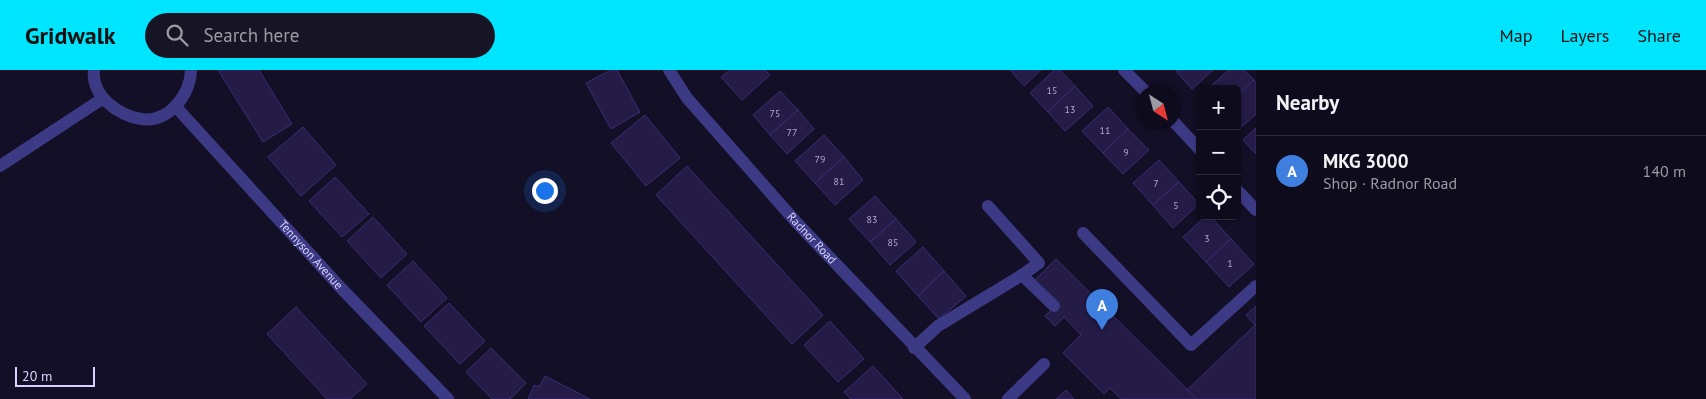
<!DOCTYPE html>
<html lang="en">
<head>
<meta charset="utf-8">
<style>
  body { margin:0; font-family:"PT Sans",sans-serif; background:#171425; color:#f1f3f6 }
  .controls { position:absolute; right:15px; top:15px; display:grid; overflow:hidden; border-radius:8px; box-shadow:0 1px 4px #0004 }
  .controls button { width:45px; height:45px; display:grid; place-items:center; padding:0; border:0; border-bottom:1px solid #2e2b3b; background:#0e0b1c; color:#f1f3f6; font:25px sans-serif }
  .compass { position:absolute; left:1136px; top:15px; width:45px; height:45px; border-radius:50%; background:#0e0b1c; box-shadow:0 1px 4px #0004; rotate:144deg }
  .scale { position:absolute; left:15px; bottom:12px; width:80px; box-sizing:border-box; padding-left:5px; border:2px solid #d9d4ff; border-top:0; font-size:14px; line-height:18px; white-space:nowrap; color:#d9d4ff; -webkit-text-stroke:4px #130f26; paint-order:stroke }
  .you { position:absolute; left:544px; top:120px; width:18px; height:18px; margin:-12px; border:4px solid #fff; border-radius:50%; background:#1a73e8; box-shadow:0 0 0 8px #1a73e833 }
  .badge { display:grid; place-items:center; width:32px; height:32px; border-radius:50%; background:#00e5ff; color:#fff; font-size:16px; font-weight:700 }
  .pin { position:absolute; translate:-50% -41px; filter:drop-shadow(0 1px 2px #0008) }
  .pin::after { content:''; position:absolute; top:26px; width:18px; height:15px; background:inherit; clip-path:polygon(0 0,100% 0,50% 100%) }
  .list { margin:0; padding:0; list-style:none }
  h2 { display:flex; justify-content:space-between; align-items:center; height:65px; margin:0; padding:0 20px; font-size:21px }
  h2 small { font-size:16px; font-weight:400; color:#9b9ba3 }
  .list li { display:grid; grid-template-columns:32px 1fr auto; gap:15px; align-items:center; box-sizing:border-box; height:70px; padding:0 20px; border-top:1px solid #2e2b3b }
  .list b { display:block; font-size:19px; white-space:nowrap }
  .list p { margin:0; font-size:16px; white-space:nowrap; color:#9b9ba3 }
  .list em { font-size:16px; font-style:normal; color:#9b9ba3 }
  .icon { flex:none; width:28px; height:28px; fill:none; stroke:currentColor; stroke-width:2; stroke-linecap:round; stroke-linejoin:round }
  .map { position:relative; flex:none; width:1256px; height:329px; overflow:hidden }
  header { display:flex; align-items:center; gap:30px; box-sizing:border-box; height:70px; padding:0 25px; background:#00e5ff; color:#111 }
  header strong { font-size:24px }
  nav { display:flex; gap:28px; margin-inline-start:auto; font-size:18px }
  .search { width:350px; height:45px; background:#171425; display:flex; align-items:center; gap:12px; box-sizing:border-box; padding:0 18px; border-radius:28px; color:#9b9ba3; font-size:19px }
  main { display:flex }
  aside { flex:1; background:#0e0b1c }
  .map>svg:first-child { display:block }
</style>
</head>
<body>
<header>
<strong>Gridwalk</strong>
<div class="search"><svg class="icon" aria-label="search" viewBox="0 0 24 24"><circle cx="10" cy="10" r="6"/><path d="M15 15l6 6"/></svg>Search here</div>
<nav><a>Map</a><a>Layers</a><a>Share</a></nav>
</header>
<main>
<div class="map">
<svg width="1256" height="329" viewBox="0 0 1256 329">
  <rect width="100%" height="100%" fill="#130f26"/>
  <g fill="#241b47" stroke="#3b2d73">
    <path d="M218,0H259L292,54L263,72Z"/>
    <path d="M611,0H617L640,42L611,59L586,13Z"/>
    <path d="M730,0H765L770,5L742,30L721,7Z"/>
    <path d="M1010,0H1041L1024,16Z"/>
    <path d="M1054,0H1060L1075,16L1048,42L1030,23Z"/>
    <path d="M1178,0H1213L1192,19L1176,1Z"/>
    <path d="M1229,0H1244L1254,10L1237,25V19H1207Z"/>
    <path d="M1254,10L1256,13V44L1237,61V25Z"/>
    <path d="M1075,16L1093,36L1065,61L1048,42Z"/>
    <path d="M780,21L798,40L770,65L753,45Z"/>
    <path d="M1108,37L1128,59L1103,83L1082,61Z"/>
    <path d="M798,40L814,59L787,84L770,65Z"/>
    <path d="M645,45L680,88L646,116L611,73Z"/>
    <path d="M303,57L336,95L301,126L268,87Z"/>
    <path d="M1256,58V84L1243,70Z"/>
    <path d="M1128,59L1149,80L1123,104L1103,83Z"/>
    <path d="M824,65L844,87L815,113L795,91Z"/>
    <path d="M844,87L863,110L835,135L815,113Z"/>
    <path d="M1159,90L1179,112L1153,135L1133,113Z"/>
    <path d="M687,96L823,245L792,274L656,125Z"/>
    <path d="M335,107L369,144L342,167L309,131Z"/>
    <path d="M1179,112L1199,134L1173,158L1153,135Z"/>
    <path d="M875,126L896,149L870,172L849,149Z"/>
    <path d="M1206,146H1210L1231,169L1206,192L1183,167Z"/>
    <path d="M373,147L407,184L381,208L347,171Z"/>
    <path d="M896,149L916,172L890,195L870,172Z"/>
    <path d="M1231,169L1254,194L1229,217L1206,192Z"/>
    <path d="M923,177L944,201L918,226L896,201Z"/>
    <path d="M1056,189L1197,329H1121L1110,318L1104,324L1063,283L1081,265L1064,247L1055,256L1045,246L1058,233L1035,210Z"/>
    <path d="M413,191L447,228L421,252L387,215Z"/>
    <path d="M944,201L966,226L939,249L918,226Z"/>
    <path d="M449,233L485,271L460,294L424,256Z"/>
    <path d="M1256,236V329H1197L1187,320L1255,255L1246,245Z"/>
    <path d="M296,237L367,314L350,329H327L267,264Z"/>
    <path d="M830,251L864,289L838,312L804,275Z"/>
    <path d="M491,278L526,313L510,329H492L466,302Z"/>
    <path d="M873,296L903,329H851L844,322Z"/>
    <path d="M545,306L590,329H528L534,315L539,317Z"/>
    <path d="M1066,320L1074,329H1056Z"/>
  </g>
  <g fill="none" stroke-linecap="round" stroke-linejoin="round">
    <g stroke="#3d3a85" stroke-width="12">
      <path d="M94,0C91,26 118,45 141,49C169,53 190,25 191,0"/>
      <path id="s1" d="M669,0L687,28L797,153L965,329"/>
      <path d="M1124,0L1146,22"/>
      <path id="s2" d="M176,37L341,218L448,329"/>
      <path d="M1174,52L1200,80"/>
      <path d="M0,96L102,29"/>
      <path d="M1237,120L1256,140"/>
      <path d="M988,136L1039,193L1022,205"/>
      <path d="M1083,163L1191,275L1256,216"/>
      <path d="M914,278L938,256L1022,205L1054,236"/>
      <path d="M1008,329L1044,294"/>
    </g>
  </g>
  <g text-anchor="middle" stroke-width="4" stroke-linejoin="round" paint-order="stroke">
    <g font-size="10" fill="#aca6d1">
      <text x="1052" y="24">15</text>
      <text x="1070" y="43">13</text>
      <text x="775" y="47">75</text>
      <text x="1105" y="64">11</text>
      <text x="792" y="66">77</text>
      <text x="1126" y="86">9</text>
      <text x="820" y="93">79</text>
      <text x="839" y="115">81</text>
      <text x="1156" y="117">7</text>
      <text x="1176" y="139">5</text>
      <text x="872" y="153">83</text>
      <text x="1207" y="172">3</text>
      <text x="893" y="176">85</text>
      <text x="1230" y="197">1</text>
    </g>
    <g font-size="12" fill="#d9d4ff" stroke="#130f26">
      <text dy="4" stroke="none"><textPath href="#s1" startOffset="221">Radnor Road</textPath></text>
      <text dy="4" stroke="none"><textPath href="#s2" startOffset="200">Tennyson Avenue</textPath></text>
    </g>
  </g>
</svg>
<div class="controls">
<button>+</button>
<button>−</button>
<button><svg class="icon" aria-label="locate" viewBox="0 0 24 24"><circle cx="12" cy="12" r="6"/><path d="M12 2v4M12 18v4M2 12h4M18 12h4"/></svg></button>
</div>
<svg class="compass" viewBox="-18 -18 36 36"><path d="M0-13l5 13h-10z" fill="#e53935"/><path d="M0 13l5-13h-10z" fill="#9b9ba3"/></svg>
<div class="scale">20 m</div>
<div class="you"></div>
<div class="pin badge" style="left:1102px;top:260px;background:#3f7fe0">A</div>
</div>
<aside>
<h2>Nearby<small></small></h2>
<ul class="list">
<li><span class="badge" style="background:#3f7fe0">A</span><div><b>MKG 3000</b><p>Shop · Radnor Road</p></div><em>140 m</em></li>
</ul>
</aside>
</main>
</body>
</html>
